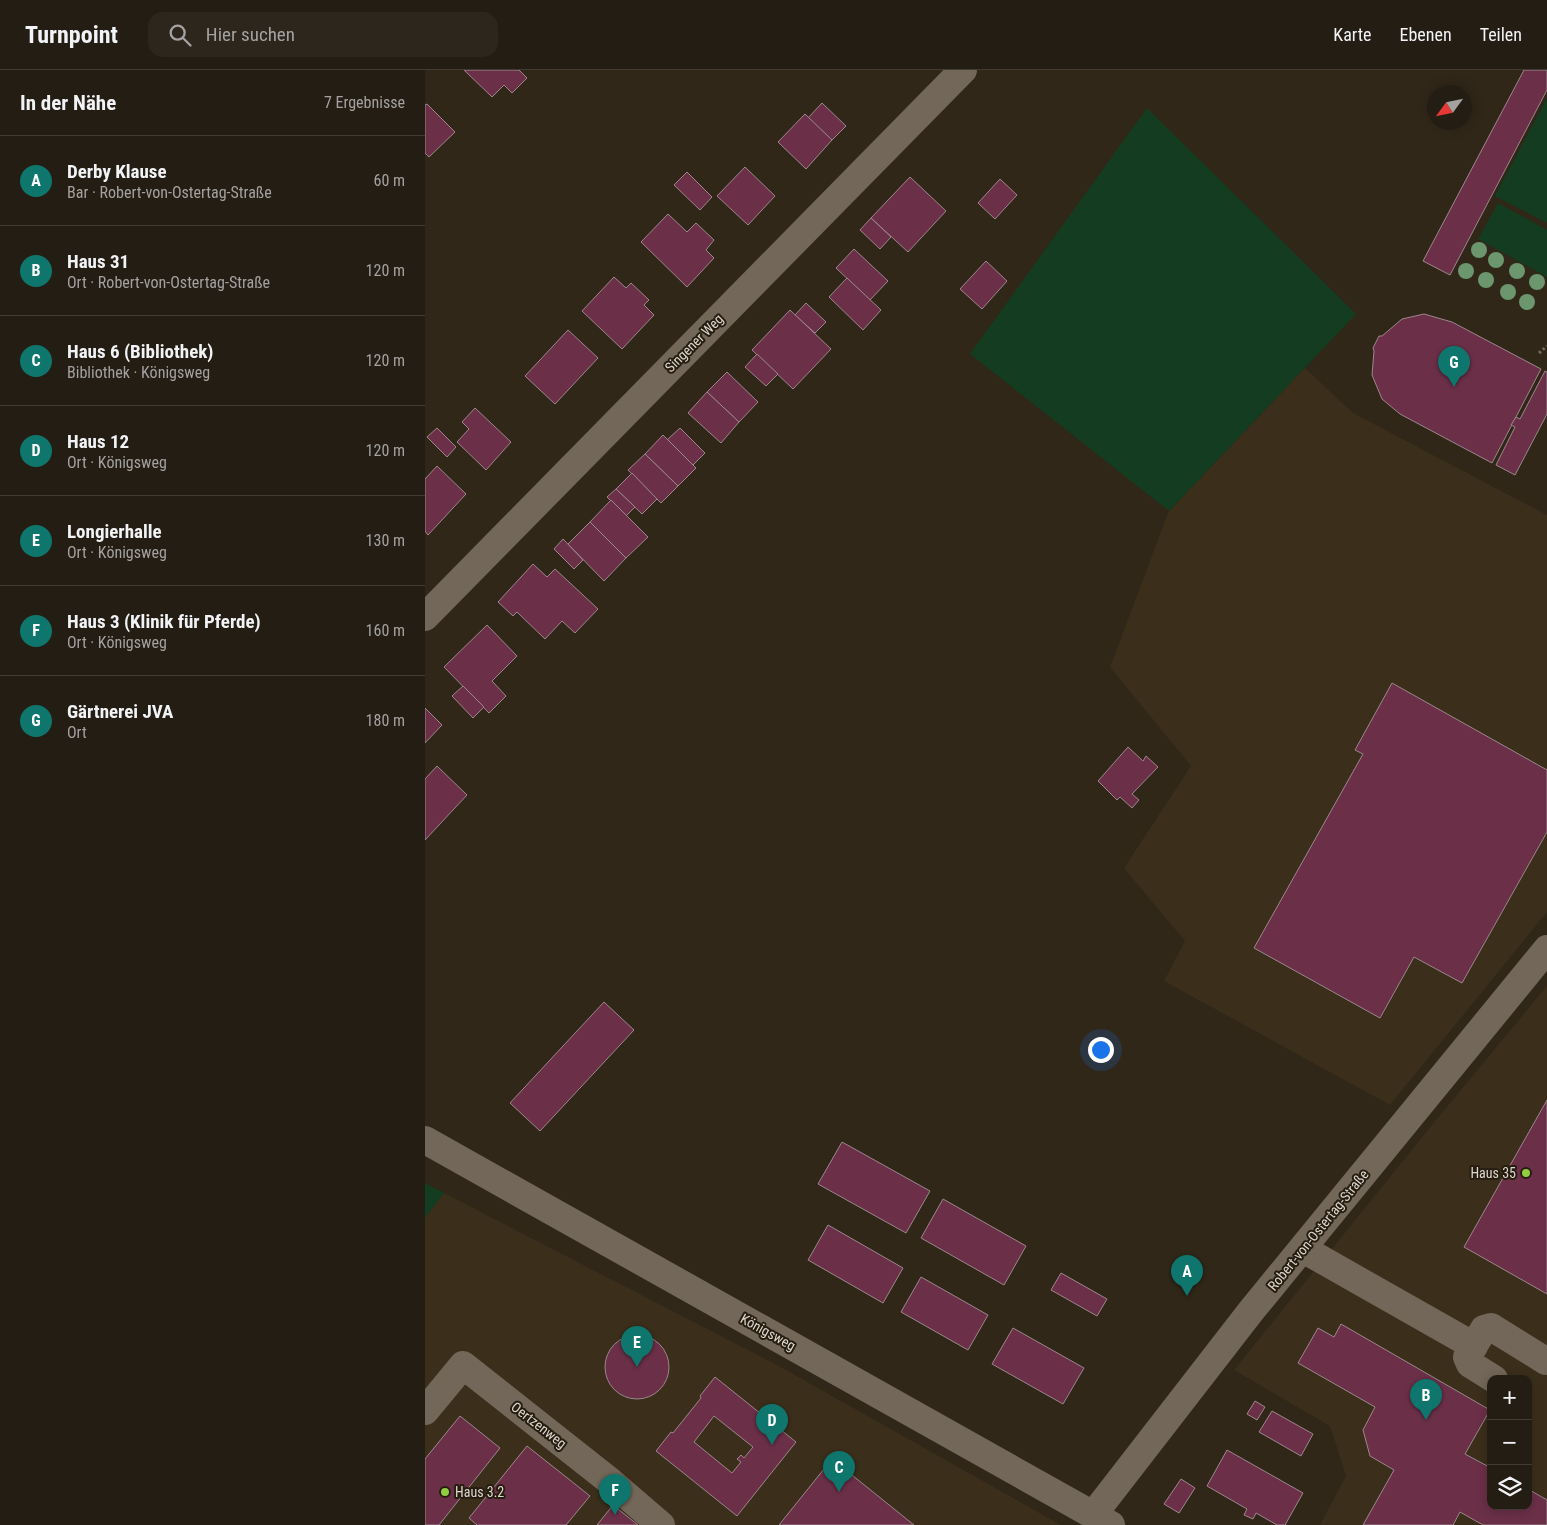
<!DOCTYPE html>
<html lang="de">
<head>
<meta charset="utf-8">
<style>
  body { margin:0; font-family:"Roboto Condensed",sans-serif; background:#2c261c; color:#f1f3f6 }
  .controls { position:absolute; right:15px; bottom:15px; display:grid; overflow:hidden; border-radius:10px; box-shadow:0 2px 12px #0003 }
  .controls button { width:45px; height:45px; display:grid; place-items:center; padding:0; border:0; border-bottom:1px solid #413b33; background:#241d13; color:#f1f3f6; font:25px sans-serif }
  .compass { position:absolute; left:1002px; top:15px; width:45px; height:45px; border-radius:50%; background:#241d13; box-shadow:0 2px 12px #0003; rotate:237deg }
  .you { position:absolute; left:675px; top:979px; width:18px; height:18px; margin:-12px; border:4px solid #fff; border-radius:50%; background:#1a73e8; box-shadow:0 0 0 8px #1a73e833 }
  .badge { display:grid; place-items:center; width:32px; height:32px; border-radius:50%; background:#0f766e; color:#fff; font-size:16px; font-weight:700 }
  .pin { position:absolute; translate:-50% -41px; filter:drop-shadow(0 1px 2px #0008) }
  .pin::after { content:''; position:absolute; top:26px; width:18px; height:15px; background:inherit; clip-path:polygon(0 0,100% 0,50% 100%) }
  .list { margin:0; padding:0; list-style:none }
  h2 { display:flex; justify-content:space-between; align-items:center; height:65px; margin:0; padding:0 20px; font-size:21px }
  h2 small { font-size:16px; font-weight:400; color:#a3a2a0 }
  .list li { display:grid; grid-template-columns:32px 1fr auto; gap:15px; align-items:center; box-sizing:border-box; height:90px; padding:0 20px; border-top:1px solid #413b33 }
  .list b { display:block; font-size:19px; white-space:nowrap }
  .list p { margin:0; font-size:16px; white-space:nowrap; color:#a3a2a0 }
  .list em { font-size:16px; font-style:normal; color:#a3a2a0 }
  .icon { flex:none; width:28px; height:28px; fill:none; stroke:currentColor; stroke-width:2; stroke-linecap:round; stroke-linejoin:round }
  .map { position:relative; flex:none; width:1122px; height:1455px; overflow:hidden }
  header { display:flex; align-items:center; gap:30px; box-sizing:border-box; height:70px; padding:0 25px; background:#241d13; border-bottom:1px solid #413b33 }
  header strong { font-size:24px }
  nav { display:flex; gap:28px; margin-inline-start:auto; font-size:18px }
  .search { width:350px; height:45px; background:#2c261c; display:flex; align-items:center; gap:12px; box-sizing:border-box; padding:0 18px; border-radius:15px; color:#a3a2a0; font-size:19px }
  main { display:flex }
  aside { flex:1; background:#241d13 }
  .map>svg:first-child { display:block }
</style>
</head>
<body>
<header>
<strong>Turnpoint</strong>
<div class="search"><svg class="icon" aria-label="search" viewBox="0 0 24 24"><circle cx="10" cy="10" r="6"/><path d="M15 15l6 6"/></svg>Hier suchen</div>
<nav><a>Karte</a><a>Ebenen</a><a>Teilen</a></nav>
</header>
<main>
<aside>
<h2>In der Nähe<small>7 Ergebnisse</small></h2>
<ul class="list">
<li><span class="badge">A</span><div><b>Derby Klause</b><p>Bar · Robert-von-Ostertag-Straße</p></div><em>60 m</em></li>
<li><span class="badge">B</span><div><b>Haus 31</b><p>Ort · Robert-von-Ostertag-Straße</p></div><em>120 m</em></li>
<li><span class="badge">C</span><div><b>Haus 6 (Bibliothek)</b><p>Bibliothek · Königsweg</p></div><em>120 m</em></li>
<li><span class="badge">D</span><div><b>Haus 12</b><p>Ort · Königsweg</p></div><em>120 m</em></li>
<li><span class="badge">E</span><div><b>Longierhalle</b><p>Ort · Königsweg</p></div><em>130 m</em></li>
<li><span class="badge">F</span><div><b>Haus 3 (Klinik für Pferde)</b><p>Ort · Königsweg</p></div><em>160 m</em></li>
<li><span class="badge">G</span><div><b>Gärtnerei JVA</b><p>Ort</p></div><em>180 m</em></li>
</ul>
</aside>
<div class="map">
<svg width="1122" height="1455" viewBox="0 0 1122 1455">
  <rect width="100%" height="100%" fill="#302719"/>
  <g fill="#3b2e1b" fill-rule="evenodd">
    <path d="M880,298L928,343L1122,445V842L965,1035L739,911L760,871L699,798L766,696L685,597L744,441Z"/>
    <path d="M1122,916V1455H895L921,1406L905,1356L809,1300L1011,1050ZM1066,1309H1103V1436H1066Z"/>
    <path d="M19,1123L352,1295L636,1455H0V1148Z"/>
  </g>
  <g fill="#143c21">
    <path d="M1122,28V153L1070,126Z"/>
    <path d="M722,38L931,244L744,441L545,284Z"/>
    <path d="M1073,133L1122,160V207L1053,169Z"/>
    <path d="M0,1113L19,1123L0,1148Z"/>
  </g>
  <g fill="#6b3048" stroke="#9b878d" fill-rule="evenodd">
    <path d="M39,0H94L102,8L87,23L79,15L67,27Z"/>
    <path d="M1099,0H1122V20L1025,205L998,191Z"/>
    <path d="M397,33L421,56L407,70L383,48Z"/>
    <path d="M2,34L30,62L4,87L0,83V35Z"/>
    <path d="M380,44L407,70L381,99L353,72Z"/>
    <path d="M320,97L350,126L323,155L292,126Z"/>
    <path d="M262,102L287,127L275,140L249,115Z"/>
    <path d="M485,107L521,141L483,182L446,148Z"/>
    <path d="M575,109L592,125L570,149L553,133Z"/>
    <path d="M243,144L262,162L271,153L289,170L281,180L289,188L262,217L216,172Z"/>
    <path d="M446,148L466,167L455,179L435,160Z"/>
    <path d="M429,179L463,211L445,230L411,198Z"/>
    <path d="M561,191L582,211L557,239L535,219Z"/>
    <path d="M189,207L201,218L206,213L224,230L219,235L229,245L197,279L157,241Z"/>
    <path d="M422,208L456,240L438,260L404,227Z"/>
    <path d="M381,233L401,252L390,263L370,245Z"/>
    <path d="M365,240L406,279L368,319L327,280Z"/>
    <path d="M999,244L1027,252L1116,299L1067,393L975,344L957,329L947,305L949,281L948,278L954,266H957L977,249Z"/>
    <path d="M143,260L173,288L130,334L100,306Z"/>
    <path d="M332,284L353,304L341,316L320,297Z"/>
    <path d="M1120,301L1122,302V344L1090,405L1071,395L1090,357L1086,355L1091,347L1095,349Z"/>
    <path d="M302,302L333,332L314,352L282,322Z"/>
    <path d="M282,322L314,352L296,373L263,343Z"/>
    <path d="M50,338L86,372L61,400L32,372L44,359L37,352Z"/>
    <path d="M12,358L31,377L22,387L2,367Z"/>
    <path d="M255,358L280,383L268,395L242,370Z"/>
    <path d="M238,365L271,398L253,416L220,384Z"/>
    <path d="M220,384L253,416L236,433L203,400Z"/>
    <path d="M12,396L41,424L3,465L0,461V409Z"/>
    <path d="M207,403L232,429L217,444L191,419Z"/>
    <path d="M191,419L210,437L201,446L182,427Z"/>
    <path d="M186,430L223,467L201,488L165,452Z"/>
    <path d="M165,452L201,488L179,511L143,474Z"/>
    <path d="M138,469L158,490L149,499L129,479Z"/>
    <path d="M108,494L122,507L130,499L173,539L150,563L137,551L120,569L92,542L88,546L73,532Z"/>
    <path d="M62,555L92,586L67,611L81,626L64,643L19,597Z"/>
    <path d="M967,613L1122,700V762L1037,913L989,887L955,948L829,878L938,684L930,680Z"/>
    <path d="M38,616L59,637L48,648L27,626Z"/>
    <path d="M0,638L17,655L0,673Z"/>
    <path d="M703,677L718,691L721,686L733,697L707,724L714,730L707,738L695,727L692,730L673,711Z"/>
    <path d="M12,696L42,725L0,770V709Z"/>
    <path d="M179,932L209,960L115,1061L85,1033Z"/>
    <path d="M1122,1030V1224L1039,1177Z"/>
    <path d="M417,1072L505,1121L481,1163L393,1114Z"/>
    <path d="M518,1129L601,1176L579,1215L496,1168Z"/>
    <path d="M403,1155L478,1198L458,1233L383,1190Z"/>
    <path d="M636,1203L682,1229L672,1246L626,1220Z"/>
    <path d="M496,1207L563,1245L543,1280L476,1242Z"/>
    <path d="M916,1254L1065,1340L1040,1384L1066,1398V1436H1103V1419L1122,1430V1455H1058L1035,1442L1028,1455H938L969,1400L945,1386L938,1360L950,1337L873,1293L893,1258L909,1267Z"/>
    <path d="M588,1258L659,1298L638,1334L567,1294Z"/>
    <circle cx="212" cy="1297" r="32"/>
    <path d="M290,1307L371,1372L312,1446L231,1381L246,1362L248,1363L276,1328L275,1326ZM289,1346L328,1377L319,1388L316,1385L312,1389L316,1392L307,1403L269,1372Z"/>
    <path d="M830,1331L840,1337L832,1350L822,1344Z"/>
    <path d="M847,1341L888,1364L876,1386L834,1362Z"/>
    <path d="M35,1346L75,1378L14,1455H0V1389Z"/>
    <path d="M102,1376L165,1426L141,1455H52L44,1448Z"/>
    <path d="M802,1380L878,1423L860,1455H852L831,1443L828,1449L819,1445L822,1439L782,1416Z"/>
    <path d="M407,1389L489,1455H354Z"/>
    <path d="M756,1409L770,1418L754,1443L739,1434Z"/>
    <path d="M188,1435L213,1455H172Z"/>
  </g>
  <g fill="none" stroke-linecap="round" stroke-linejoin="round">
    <path stroke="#736b5f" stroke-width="3" stroke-dasharray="2.5 2.5" stroke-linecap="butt" d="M1114,283L1122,276"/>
    <g stroke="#726758" stroke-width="28">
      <path d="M0,547L538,0"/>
      <path d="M0,1070L686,1455"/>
      <path d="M878,1179L1049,1276"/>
      <path d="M1069,1309L1045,1294L1042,1287L1059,1259L1066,1257L1121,1291"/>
      <path d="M0,1341L38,1295L186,1412L236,1455"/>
      <path d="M668,1445L826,1241L1122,879"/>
    </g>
  </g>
  <g fill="#6b966e">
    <circle cx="1054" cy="180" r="8"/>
    <circle cx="1071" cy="190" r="8"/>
    <circle cx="1041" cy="201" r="8"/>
    <circle cx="1092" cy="201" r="8"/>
    <circle cx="1061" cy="210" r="8"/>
    <circle cx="1112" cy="212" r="8"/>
    <circle cx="1083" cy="222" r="8"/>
    <circle cx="1102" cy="232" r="8"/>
  </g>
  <g fill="#91cd40" stroke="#261d10" stroke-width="2">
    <circle cx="1101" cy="1103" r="5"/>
    <circle cx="20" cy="1422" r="5"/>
  </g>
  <g text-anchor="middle" stroke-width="4" stroke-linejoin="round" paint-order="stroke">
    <g font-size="14" fill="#ddd7ce" stroke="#261d10">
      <text transform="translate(269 273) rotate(-45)" y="5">Singener Weg</text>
      <text transform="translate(893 1160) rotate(-51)" y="5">Robert-von-Ostertag-Straße</text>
      <text transform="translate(343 1262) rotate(29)" y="5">Königsweg</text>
      <text transform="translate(114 1355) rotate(38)" y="5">Oertzenweg</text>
    </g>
    <g font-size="14" fill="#ddd7ce" stroke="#261d10" text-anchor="end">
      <text x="1091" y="1108">Haus 35</text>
      <text x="30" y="1427" text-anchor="start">Haus 3.2</text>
    </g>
  </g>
</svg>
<div class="controls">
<button>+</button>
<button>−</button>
<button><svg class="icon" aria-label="layers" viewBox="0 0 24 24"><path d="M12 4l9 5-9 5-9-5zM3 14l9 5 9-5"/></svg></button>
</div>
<svg class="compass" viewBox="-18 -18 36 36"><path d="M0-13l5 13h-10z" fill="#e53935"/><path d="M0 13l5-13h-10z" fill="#a3a2a0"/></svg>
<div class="you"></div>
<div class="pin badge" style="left:762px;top:1226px">A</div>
<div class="pin badge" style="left:1001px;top:1350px">B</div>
<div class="pin badge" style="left:414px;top:1422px">C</div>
<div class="pin badge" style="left:347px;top:1375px">D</div>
<div class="pin badge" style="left:212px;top:1297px">E</div>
<div class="pin badge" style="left:190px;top:1445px">F</div>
<div class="pin badge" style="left:1029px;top:317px">G</div>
</div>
</main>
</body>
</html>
